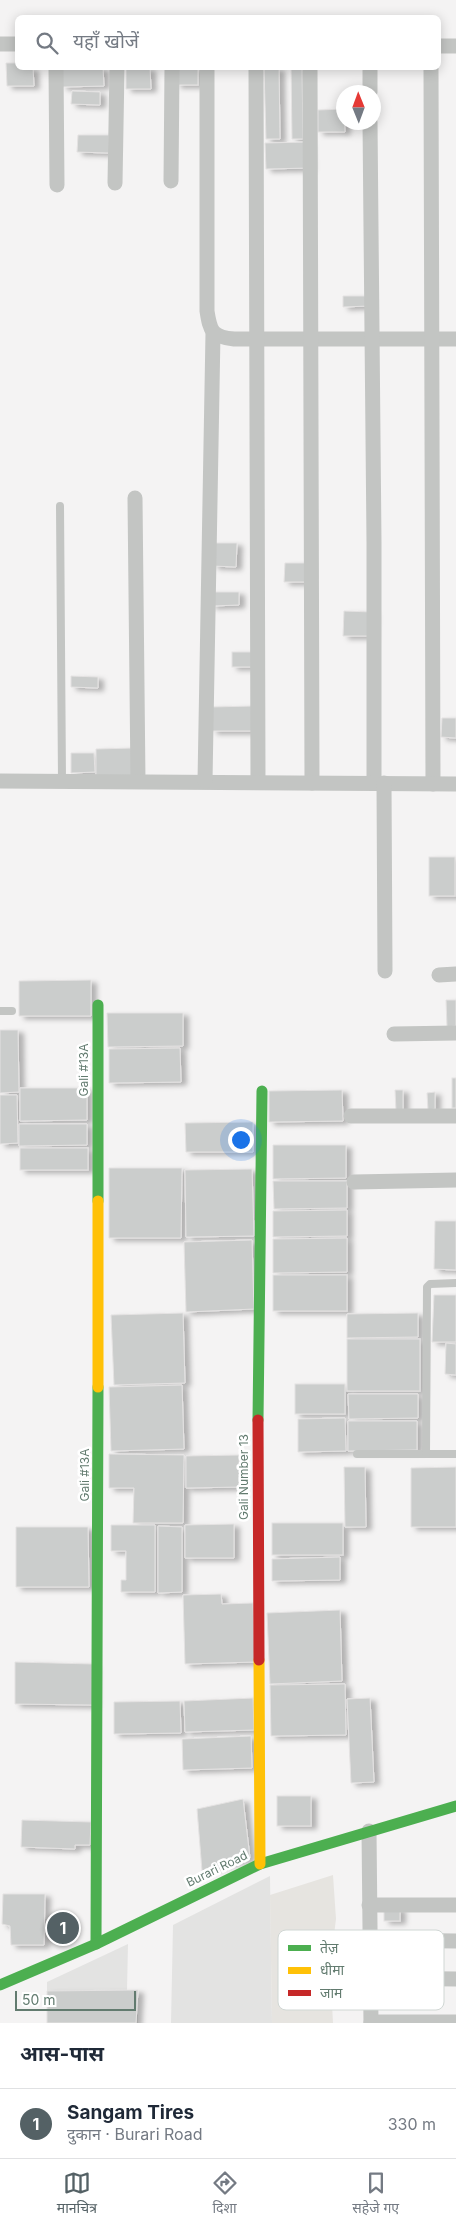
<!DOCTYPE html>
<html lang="hi">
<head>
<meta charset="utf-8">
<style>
  body { margin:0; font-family:Inter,"Noto Sans Devanagari",sans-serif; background:#f2f2f3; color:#1f2937 }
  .compass { position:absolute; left:336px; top:85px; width:45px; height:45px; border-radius:50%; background:#fff; box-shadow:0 2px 12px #0003; rotate:359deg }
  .scale { position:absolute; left:15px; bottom:12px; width:121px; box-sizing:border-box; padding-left:5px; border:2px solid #627b6f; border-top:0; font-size:14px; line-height:18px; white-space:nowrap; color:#627b6f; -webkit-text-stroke:4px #fff; paint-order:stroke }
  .you { position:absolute; left:240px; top:1139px; width:18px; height:18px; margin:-12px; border:4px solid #fff; border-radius:50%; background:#1a73e8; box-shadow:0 0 0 8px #1a73e833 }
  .badge { display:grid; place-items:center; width:32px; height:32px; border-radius:50%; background:#546165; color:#fff; font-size:16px; font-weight:700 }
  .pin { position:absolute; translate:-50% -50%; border:2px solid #fff; box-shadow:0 1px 5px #0006 }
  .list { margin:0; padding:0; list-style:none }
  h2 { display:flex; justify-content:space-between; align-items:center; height:65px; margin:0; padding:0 20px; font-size:21px }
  h2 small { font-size:16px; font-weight:400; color:#747a83 }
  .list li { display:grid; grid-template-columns:32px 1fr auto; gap:15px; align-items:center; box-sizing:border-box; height:70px; padding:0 20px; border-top:1px solid #e0e1e3 }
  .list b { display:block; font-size:19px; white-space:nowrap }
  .list p { margin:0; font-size:16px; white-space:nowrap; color:#747a83 }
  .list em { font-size:16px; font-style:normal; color:#747a83 }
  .icon { flex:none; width:28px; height:28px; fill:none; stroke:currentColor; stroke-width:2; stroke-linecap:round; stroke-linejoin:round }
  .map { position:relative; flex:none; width:456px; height:2023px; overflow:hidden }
  .search { position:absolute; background:#fff; box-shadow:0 2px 12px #0003; left:15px; right:15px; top:15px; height:55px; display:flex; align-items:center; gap:12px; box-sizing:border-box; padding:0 18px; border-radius:8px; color:#747a83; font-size:19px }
  .sheet { height:135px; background:#fff }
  nav { display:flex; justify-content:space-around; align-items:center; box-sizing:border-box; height:70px; border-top:1px solid #e0e1e3; background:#fff; font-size:14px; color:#747a83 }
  nav a { display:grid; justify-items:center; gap:2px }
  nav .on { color:#546165 }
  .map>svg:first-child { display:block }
</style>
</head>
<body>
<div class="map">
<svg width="456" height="2023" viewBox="0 0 456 2023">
  <defs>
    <filter id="shadow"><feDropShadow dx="5.5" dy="3" stdDeviation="2.5" flood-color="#0004"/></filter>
  </defs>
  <rect width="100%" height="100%" fill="#f4f3f3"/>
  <g fill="#e3e3e2">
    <path d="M270,1876L272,2023H171L173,1925Z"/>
    <path d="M128,1944L127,1990H138V2023H47V1982Z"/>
  </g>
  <path fill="#e6e4e0" d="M333,1875L336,1919L330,1966L333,2023H272L270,1895Z"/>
  <g fill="#cbcdcc" stroke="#e4e2e2" filter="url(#shadow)">
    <path d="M6,63H18V68H33L34,86H7Z"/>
    <path d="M61,68H103L104,86L62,87Z"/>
    <path d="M126,68H150L151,89H126Z"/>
    <rect x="176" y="68" width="22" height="17"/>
    <path d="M264,68H279L280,139H266Z"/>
    <path d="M291,68H302L303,139H292Z"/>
    <path d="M72,91L100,92V105L71,104Z"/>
    <path d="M344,109L345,132H318V110Z"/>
    <path d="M78,135H109V153L77,152Z"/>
    <path d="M308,142L309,168L266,169L265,143Z"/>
    <path d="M343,296H368V306L343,307Z"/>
    <path d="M214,543H237L236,567L213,566Z"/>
    <path d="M285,563H307L306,582H284Z"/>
    <path d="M211,592H239V605L211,606Z"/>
    <path d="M344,611L372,612L371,636H343Z"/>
    <rect x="232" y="652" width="20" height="15"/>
    <path d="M71,676L98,677V688L71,687Z"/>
    <path d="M252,706V731H212L211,707Z"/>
    <path d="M442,718H456V738L441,737Z"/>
    <path d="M132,748L133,776H96V749Z"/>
    <path d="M71,753H94L95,772L71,773Z"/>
    <rect x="429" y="857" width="26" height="39"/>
    <path d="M91,980V1016H19V981Z"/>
    <path d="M446,1000H456V1026L447,1027Z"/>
    <path d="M107,1013H183V1046L108,1047Z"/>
    <path d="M0,1030H18L19,1092L0,1093Z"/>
    <path d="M180,1048L181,1082L109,1083V1049Z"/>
    <rect x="452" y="1078" width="4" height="30"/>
    <path d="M20,1088H87V1120L20,1121Z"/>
    <path d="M342,1090L343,1121L269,1122V1091Z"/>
    <path d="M395,1090H403V1111H396Z"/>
    <path d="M435,1092V1109L428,1110L427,1093Z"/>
    <path d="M0,1095H17L18,1143L0,1144Z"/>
    <path d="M253,1122V1152H186L185,1123Z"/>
    <path d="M19,1124H87V1145L19,1146Z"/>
    <path d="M273,1145H346V1178L273,1179Z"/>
    <rect x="20" y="1148" width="68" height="22"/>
    <path d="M109,1168H182L181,1238H109Z"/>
    <path d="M252,1169L254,1236L186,1237L185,1170Z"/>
    <path d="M273,1181H347V1208L274,1209Z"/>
    <path d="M347,1210V1236L273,1237V1211Z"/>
    <path d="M435,1221H456V1270L434,1269Z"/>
    <path d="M347,1238V1272L273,1273V1239Z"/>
    <path d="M252,1240L254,1309L186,1312L184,1242Z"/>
    <rect x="273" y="1275" width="74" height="36"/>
    <path d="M434,1295H456V1342H432Z"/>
    <path d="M183,1313L185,1383L114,1385L111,1315Z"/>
    <path d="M418,1313V1337L347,1338V1314Z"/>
    <rect x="347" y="1339" width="73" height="52"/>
    <path d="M446,1343L456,1344V1375L445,1374Z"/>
    <rect x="295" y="1384" width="50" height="30"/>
    <path d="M182,1385L184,1449L111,1451L109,1387Z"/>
    <path d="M348,1394H418V1418L349,1419Z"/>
    <path d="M345,1418L346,1451L298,1452V1419Z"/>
    <path d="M348,1421H417V1450L348,1451Z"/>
    <path d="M109,1454L184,1455L183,1523H133L134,1488H109Z"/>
    <path d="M239,1455L240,1487L186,1488V1456Z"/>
    <path d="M344,1467H365L366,1527H345Z"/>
    <path d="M456,1467V1527H411V1468Z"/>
    <rect x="272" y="1523" width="71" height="32"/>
    <path d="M234,1524V1558H185V1525Z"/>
    <path d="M111,1525H155V1592H121V1580H126V1551H111Z"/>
    <path d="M158,1526L182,1527V1592L158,1593Z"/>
    <path d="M16,1527H88L89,1587H16Z"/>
    <path d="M340,1557V1580L272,1581V1559Z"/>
    <path d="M221,1594L222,1604L253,1603L255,1662L185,1664L183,1595Z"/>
    <path d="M340,1610L342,1681L270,1684L267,1613Z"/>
    <path d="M15,1662L93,1664V1705L15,1704Z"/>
    <path d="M345,1684L346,1735L271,1736L270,1685Z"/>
    <path d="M253,1698L254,1730L185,1732L184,1701Z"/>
    <path d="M370,1698L374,1782L351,1783L347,1699Z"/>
    <path d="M180,1701L181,1733L114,1734V1702Z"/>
    <path d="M251,1736L252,1768L183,1770L182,1739Z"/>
    <rect x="277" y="1796" width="34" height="30"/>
    <path d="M243,1799L250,1858L202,1871L197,1809Z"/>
    <path d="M22,1820L91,1822L90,1845H75V1849L21,1847Z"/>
    <path d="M3,1894H45L44,1945H11L10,1926L2,1924Z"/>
    <rect x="384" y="1908" width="16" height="13"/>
    <path d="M138,1990L136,2023H47V1991Z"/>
  </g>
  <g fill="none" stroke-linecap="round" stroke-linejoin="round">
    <g stroke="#c3c5c3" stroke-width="8">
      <path d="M60,506L62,781"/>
      <path d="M0,1011H12"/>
      <path d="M357,1454H456"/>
      <path d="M426,1454L427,1287L430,1284L456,1283"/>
    </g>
    <g stroke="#c3c5c3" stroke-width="15">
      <path d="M0,44H18"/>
      <path d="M438,46H456"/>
      <path d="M56,68L57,185"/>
      <path d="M207,68V311C210,331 212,337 234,339H456"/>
      <path d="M256,68L258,782"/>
      <path d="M310,68L312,783"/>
      <path d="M370,68V92"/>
      <path d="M431,68L433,784"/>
      <path d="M370,122L374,542V783"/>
      <path d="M171,181L172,68"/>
      <path d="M115,183L117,68"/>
      <path d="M135,498L138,781"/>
      <path d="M0,781L456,784"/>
      <path d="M205,781L213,333"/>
      <path d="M384,783L385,971"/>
      <path d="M439,975L456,974"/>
      <path d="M394,1034L456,1033"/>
      <path d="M351,1116H456"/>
      <path d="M354,1182L456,1180"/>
      <path d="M369,1831L371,2023"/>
      <path d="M369,1905H456"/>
      <path d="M370,1940L456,1941"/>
      <path d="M370,1978L456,1979"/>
      <path d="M371,2022H456"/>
    </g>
    <g stroke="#4caf50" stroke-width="11">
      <path d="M98,1005V1201"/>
      <path d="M258,1420L262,1091"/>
      <path d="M96,1944L98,1387"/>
      <path d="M0,1985L96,1944L260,1864L456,1806"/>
    </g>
    <g stroke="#ffc107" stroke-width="11">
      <path d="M98,1201V1387"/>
      <path d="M259,1660L260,1864"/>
    </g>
    <path stroke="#c62828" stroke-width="11" d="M258,1420L259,1660"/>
  </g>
  <g text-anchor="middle" stroke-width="5" stroke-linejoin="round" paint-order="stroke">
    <g font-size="12" fill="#627b6f" stroke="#fff">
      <text transform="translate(84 1070) rotate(-90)" y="4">Gali #13A</text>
      <text transform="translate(85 1475) rotate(-90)" y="4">Gali #13A</text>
      <text transform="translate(244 1477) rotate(-90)" y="4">Gali Number 13</text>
      <text transform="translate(217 1869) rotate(-26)" y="4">Burari Road</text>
    </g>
  </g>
  <rect x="278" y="1930" width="166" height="80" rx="8" fill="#fff" stroke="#d0d7d4" stroke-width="1"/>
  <rect x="288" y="1945" width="23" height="6" fill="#4caf50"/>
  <rect x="288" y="1967" width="23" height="7" fill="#ffc107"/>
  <rect x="288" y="1990" width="23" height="6" fill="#c62828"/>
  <g font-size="14" fill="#627b6f">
    <text x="320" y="1953">तेज़</text>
    <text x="320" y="1975">धीमा</text>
    <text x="320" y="1998">जाम</text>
  </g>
</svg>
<svg class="compass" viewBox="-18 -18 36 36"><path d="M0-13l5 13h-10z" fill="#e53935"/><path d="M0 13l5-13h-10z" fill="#747a83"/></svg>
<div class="scale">50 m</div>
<div class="you"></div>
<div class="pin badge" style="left:63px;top:1928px">1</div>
<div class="search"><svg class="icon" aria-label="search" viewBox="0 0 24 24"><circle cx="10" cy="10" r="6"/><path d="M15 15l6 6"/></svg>यहाँ खोजें</div>
</div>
<section class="sheet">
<h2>आस-पास<small></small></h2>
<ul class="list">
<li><span class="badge">1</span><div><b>Sangam Tires</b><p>दुकान · Burari Road</p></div><em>330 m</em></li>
</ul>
</section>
<nav>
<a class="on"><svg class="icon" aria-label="map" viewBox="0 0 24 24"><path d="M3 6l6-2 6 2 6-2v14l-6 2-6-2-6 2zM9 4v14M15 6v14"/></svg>मानचित्र</a>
<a><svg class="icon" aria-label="directions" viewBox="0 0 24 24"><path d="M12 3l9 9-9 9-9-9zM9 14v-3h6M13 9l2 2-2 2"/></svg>दिशा</a>
<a><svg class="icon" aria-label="saved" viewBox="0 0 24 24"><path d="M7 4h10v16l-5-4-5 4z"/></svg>सहेजे गए</a>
</nav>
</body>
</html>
